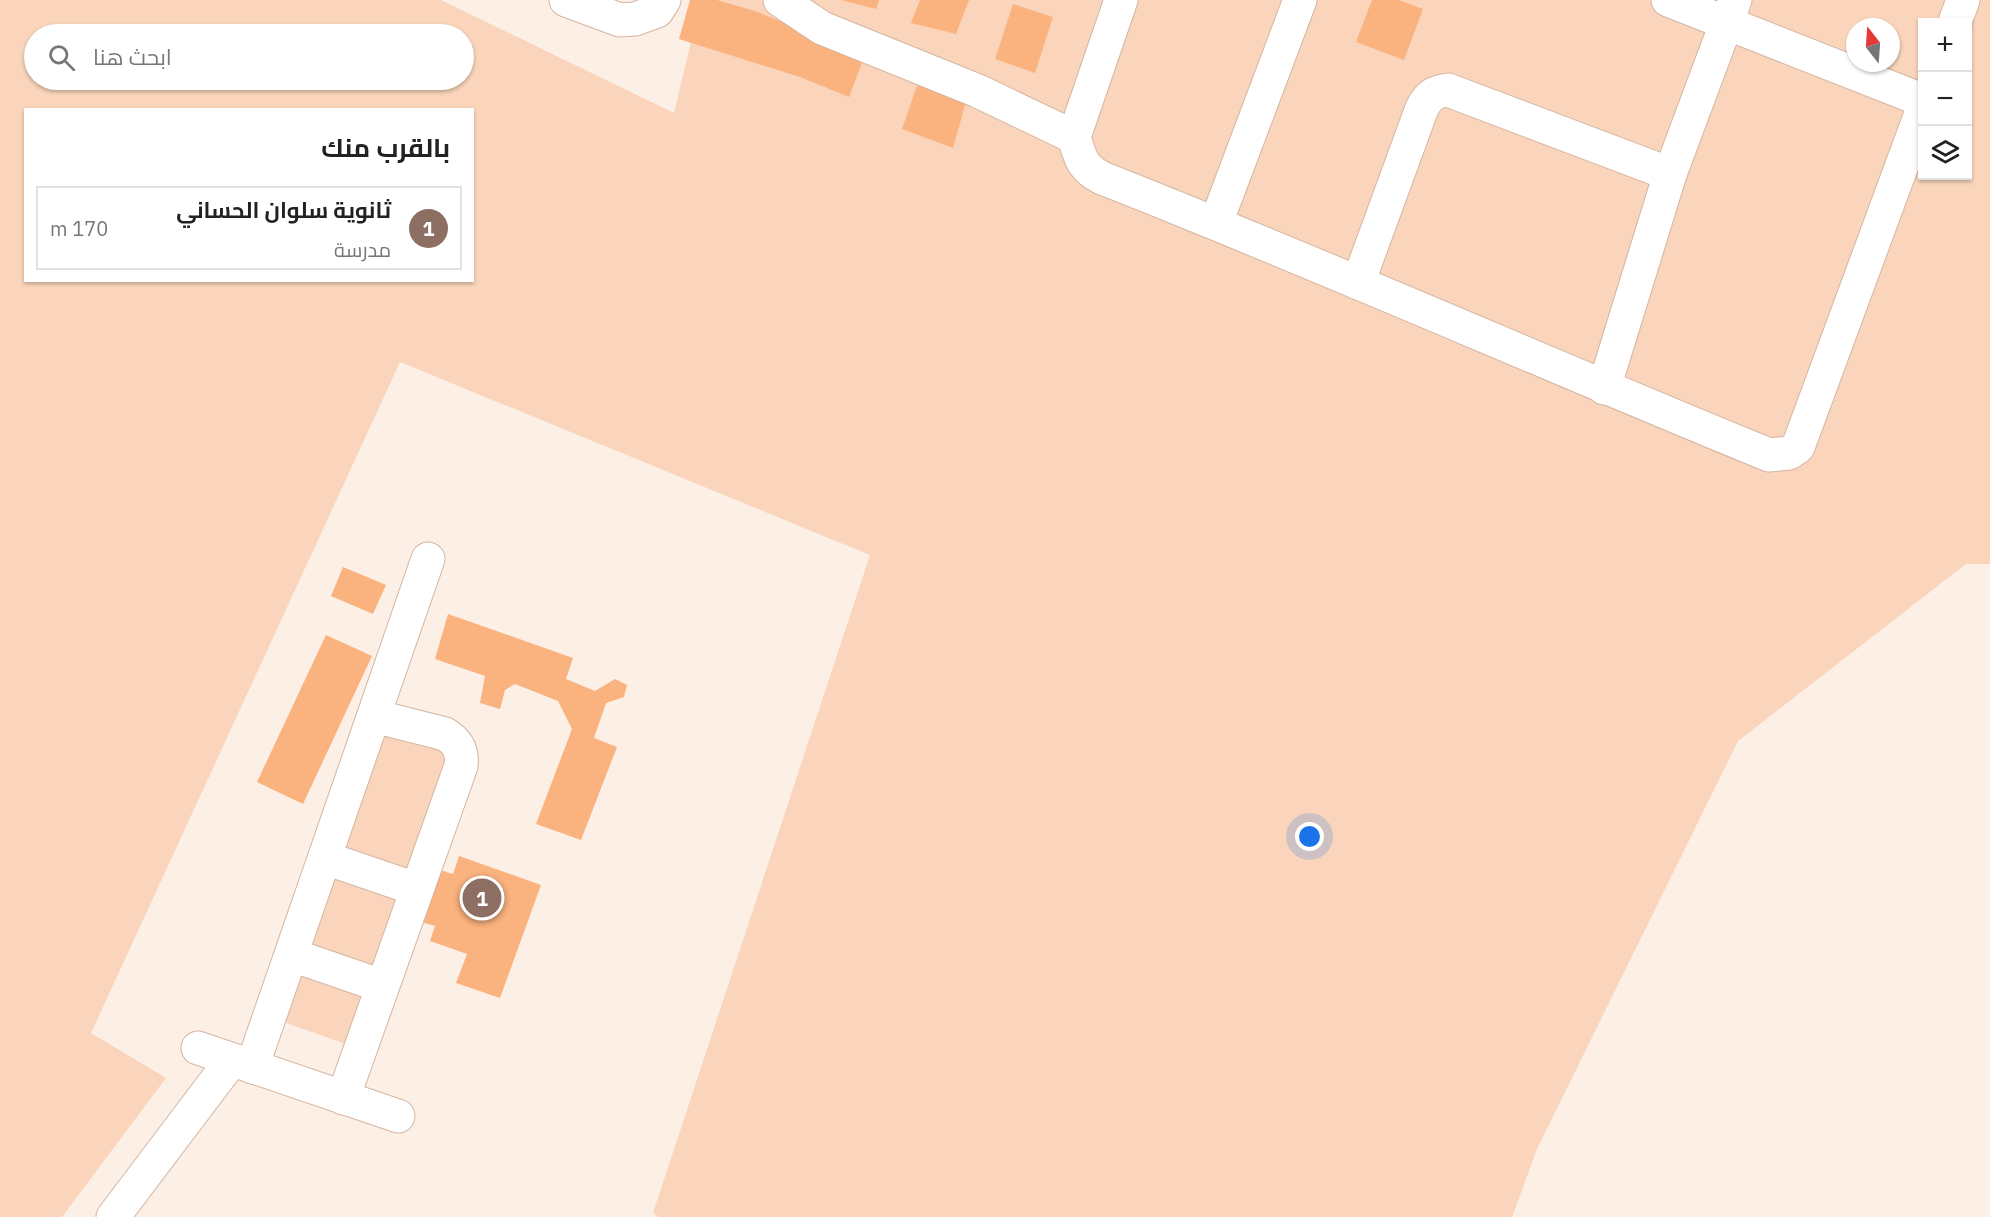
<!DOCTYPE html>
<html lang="ar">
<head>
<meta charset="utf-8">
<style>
  body { margin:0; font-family:"IBM Plex Sans",Cairo,sans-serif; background:#f6f6f6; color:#222; direction:rtl }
  .controls { position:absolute; right:18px; top:18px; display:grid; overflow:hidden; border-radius:0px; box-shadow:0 2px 4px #0004 }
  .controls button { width:54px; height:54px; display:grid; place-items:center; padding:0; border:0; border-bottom:2px solid #e0e0e0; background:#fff; color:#222; font:30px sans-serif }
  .compass { position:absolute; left:1846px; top:18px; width:54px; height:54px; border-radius:50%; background:#fff; box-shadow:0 2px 4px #0004; rotate:343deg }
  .you { position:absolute; left:1310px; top:837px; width:21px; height:21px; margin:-15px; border:4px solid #fff; border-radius:50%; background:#1a73e8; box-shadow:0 0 0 9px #1a73e833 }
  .badge { display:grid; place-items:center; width:39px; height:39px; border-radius:50%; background:#b45309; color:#fff; font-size:20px; font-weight:700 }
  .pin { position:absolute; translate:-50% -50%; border:3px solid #fff; box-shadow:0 2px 6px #0006 }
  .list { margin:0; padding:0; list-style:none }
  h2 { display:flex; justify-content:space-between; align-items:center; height:78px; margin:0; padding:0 24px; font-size:26px }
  h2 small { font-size:20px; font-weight:400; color:#767676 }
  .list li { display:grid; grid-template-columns:39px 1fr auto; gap:18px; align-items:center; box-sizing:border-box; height:84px; margin:0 12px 12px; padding:0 12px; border:2px solid #e0e0e0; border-radius:0px }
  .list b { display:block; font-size:22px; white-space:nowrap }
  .list p { margin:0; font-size:20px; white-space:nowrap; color:#767676 }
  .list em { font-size:20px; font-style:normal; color:#767676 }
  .icon { flex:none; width:33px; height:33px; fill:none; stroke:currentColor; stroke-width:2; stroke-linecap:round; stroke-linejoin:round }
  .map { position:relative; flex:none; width:1990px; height:1217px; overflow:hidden; direction:ltr }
  .search { position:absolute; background:#fff; box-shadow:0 2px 4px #0004; left:24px; top:24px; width:450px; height:66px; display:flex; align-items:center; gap:15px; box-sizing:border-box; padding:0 21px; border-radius:33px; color:#767676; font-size:22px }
  .panel { position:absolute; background:#fff; box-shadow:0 2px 4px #0004; left:24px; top:108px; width:450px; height:174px; border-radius:0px; direction:rtl }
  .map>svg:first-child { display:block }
</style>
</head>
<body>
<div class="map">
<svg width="1990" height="1217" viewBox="0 0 1990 1217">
  <rect width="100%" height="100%" fill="#fcefe6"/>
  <g fill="#fad5bb" fill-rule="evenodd">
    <path d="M0,0H441L674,113L701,0H1990V564H1966L1738,741L1537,1149L1512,1217H658L653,1213L870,555L400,362L91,1033L166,1078L62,1217H0ZM1922,22H1968V176H1922ZM1855,27H1891V63H1855ZM34,34H464V80H34ZM26,110H472V280H26Z"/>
    <path d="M380,730L451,754L409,877L338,852Z"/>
    <path d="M330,869L401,894L374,972L303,947Z"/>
    <path d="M301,966L371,991L351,1046L281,1021Z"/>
  </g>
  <g fill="#fab27e">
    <path d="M690,0H717L758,12L811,34L866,52L849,97L800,77L679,39Z"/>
    <path d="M841,0H879L876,9Z"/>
    <path d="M920,0H969L956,34L911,23Z"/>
    <path d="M1372,0H1399L1423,9L1404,60L1356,42Z"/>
    <path d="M1013,4L1053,17L1035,73L995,59Z"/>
    <path d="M921,74L967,98L953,148L902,129Z"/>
    <path d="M343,567L386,585L373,614L331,596Z"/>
    <path d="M448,614L573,658L566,679L595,691L615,679L627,685L624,697L606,703L594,738L617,747L581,840L536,824L572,729L558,701L515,684L505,690L500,709L480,703L485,676L435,659Z"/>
    <path d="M326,635L372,656L303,804L257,782Z"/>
    <path d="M459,856L541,885L500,998L456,983L467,954L430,941L435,926L421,922L440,870L453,874Z"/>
  </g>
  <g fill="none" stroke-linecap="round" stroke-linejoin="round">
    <g stroke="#d4b5a0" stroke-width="35">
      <g id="minor">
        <path d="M566,0L620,20L635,19L657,11L664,0"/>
        <path d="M780,0L822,28L978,91L1074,137"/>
        <path d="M1121,0L1074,137C1080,157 1082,168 1102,178C1326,266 1546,364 1769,455L1789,453L1798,447L1922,111"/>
        <path d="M1668,0L1922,100"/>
        <path d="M1955,22L1963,0"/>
        <path d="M1216,223L1300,0"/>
        <path d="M1358,283L1422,108C1429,95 1434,92 1448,90L1670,174L1735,0"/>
        <path d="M1604,388L1670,174"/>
        <path d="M325,858L416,889"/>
        <path d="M292,955L382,986"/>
        <path d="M198,1048L398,1116"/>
        <path d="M252,1067L428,559"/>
        <path d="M343,1098L461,766C463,751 458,742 445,734L374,716"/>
        <path d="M113,1217L231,1061"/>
      </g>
    </g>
    <use href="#minor" stroke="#fff" stroke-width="33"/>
  </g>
</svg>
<div class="controls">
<button>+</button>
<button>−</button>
<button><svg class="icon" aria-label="layers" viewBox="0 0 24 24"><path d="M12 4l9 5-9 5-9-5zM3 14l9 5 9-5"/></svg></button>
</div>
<svg class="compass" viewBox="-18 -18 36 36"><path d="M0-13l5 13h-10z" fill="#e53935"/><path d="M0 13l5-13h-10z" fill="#767676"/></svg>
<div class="you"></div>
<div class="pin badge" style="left:482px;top:898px;background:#8d6e63">1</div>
<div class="search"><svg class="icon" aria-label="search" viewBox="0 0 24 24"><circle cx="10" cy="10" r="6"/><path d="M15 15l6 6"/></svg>ابحث هنا</div>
<section class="panel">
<h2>بالقرب منك<small></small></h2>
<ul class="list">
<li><span class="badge" style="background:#8d6e63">1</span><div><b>ثانوية سلوان الحساني</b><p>مدرسة</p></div><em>170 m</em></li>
</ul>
</section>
</div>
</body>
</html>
